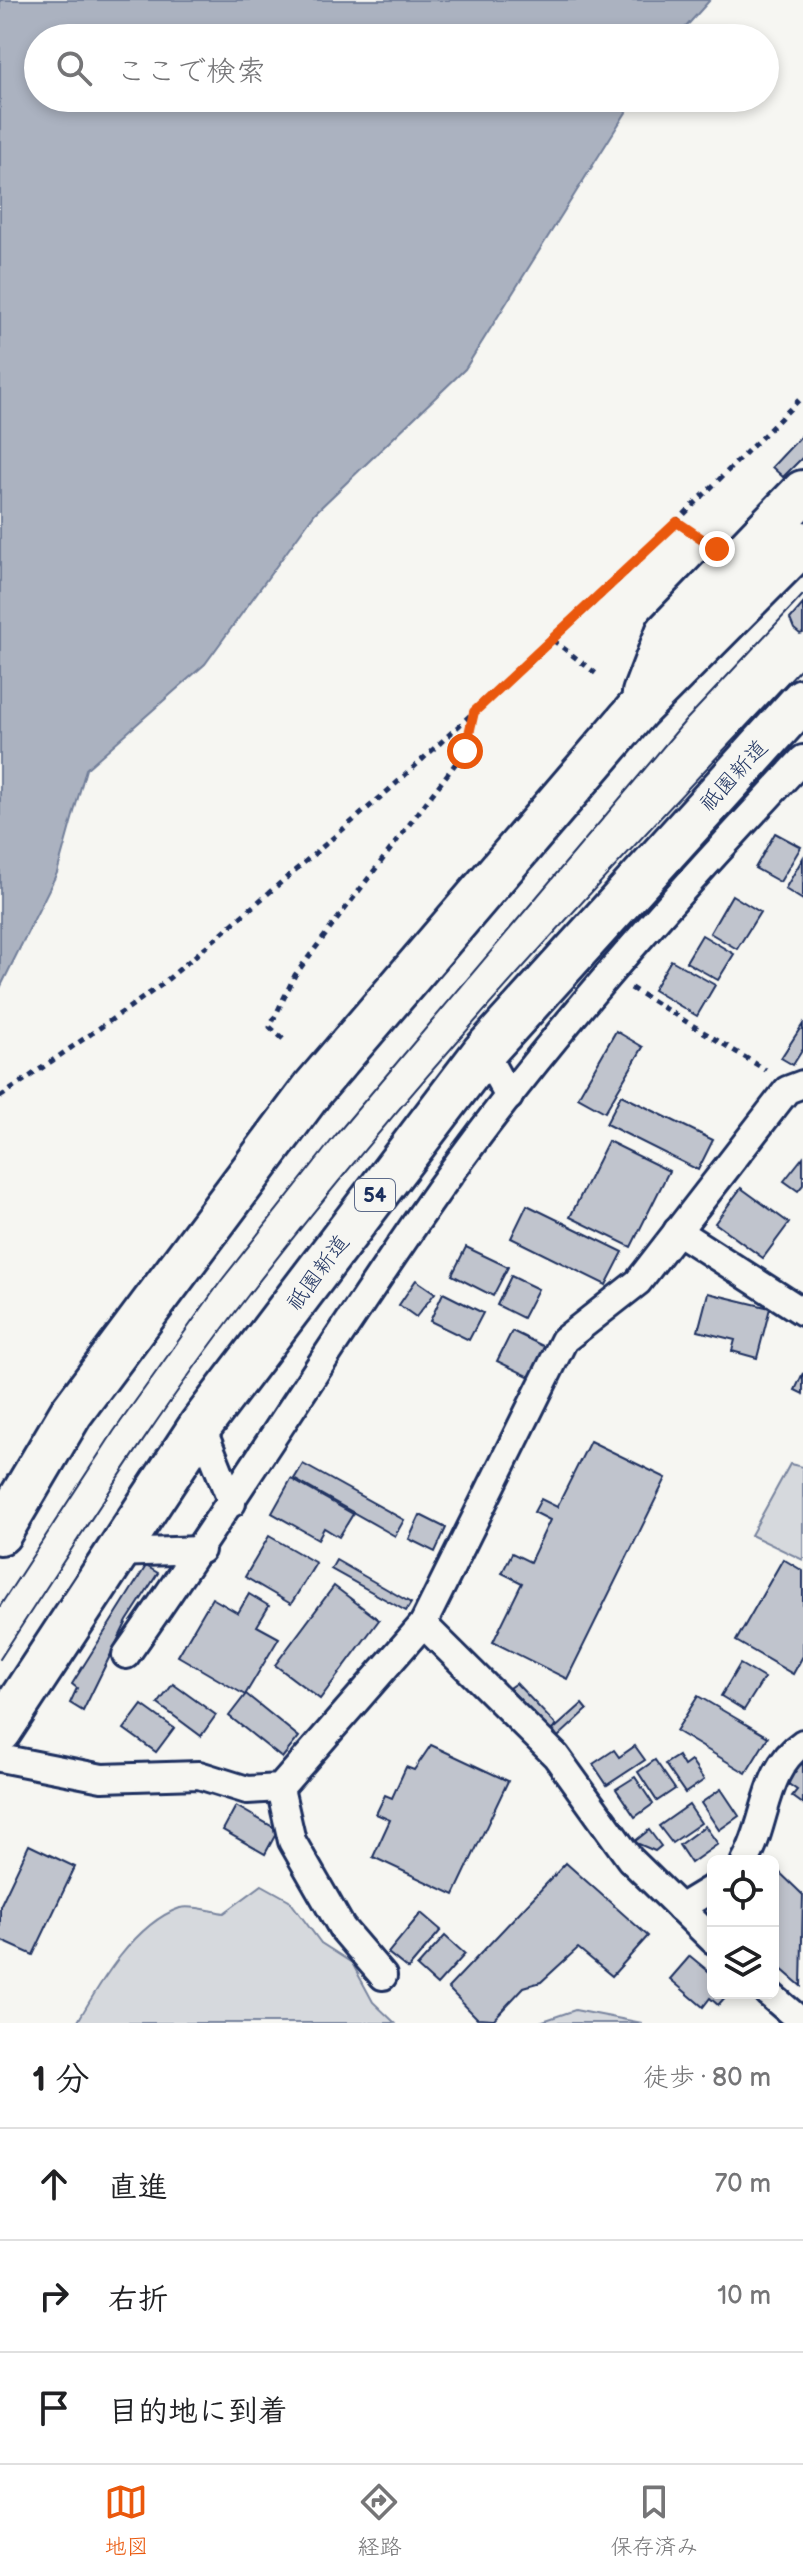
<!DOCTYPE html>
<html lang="ja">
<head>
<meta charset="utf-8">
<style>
  body { margin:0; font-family:"Balsamiq Sans","Klee One",sans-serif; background:#f2f2f2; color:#202124 }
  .controls { position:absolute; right:24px; bottom:24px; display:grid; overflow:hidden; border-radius:12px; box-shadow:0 4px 12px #0003 }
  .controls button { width:72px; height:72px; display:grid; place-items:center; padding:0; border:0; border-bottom:2px solid #e0e0e0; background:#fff; color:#202124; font:40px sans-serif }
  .stop { position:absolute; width:24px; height:24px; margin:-18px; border:6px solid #ea580c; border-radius:50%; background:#fff }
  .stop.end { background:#ea580c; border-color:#fff; box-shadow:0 2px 8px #0008 }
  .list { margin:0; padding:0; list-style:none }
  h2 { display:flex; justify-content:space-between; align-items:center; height:104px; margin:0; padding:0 32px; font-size:34px }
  h2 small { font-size:26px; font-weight:400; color:#757577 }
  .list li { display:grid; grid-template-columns:52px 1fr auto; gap:24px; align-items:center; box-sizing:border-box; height:112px; padding:0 32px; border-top:2px solid #e0e0e0 }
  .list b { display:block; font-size:30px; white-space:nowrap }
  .list em { font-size:26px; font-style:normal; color:#757577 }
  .icon { flex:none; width:44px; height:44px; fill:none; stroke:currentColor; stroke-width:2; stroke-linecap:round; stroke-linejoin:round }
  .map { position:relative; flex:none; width:803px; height:2023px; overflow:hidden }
  .search { position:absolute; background:#fff; box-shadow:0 4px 12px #0003; left:24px; right:24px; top:24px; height:88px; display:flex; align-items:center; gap:20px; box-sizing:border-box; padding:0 28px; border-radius:44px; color:#757577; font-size:30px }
  .sheet { height:440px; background:#fff }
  nav { display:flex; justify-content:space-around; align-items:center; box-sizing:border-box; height:112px; border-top:2px solid #e0e0e0; background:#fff; font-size:22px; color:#757577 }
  nav a { display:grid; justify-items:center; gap:4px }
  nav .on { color:#ea580c }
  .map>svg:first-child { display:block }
</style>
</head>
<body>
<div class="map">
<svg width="803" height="2023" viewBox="0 0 803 2023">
  <rect width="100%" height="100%" fill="#f6f6f2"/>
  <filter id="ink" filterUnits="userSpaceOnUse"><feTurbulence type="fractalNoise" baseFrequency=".0125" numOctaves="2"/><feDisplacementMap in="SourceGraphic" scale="16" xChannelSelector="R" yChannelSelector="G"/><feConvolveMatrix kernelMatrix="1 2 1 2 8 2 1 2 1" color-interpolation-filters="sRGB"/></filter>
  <g filter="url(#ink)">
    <g fill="#d6d9dd" stroke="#78849e" stroke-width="2">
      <path d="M790,1464L803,1467V1560L751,1535Z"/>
      <path d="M262,1885L289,1900L321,1943L352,1963L373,2002L395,2023H77C99,1984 135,1923 180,1908C192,1905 211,1911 224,1913Z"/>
      <path d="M575,2010L642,2023H537Z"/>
    </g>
    <path fill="#abb2c0" stroke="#717e99" stroke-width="2" d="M0,0H710L676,38H38V98H635L465,369L315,513L205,664L86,769L57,873L0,988Z"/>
    <g fill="#c0c4cd" stroke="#1b2f5e" stroke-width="2">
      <path d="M803,434V457L783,477L772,467Z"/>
      <path d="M803,604V633L800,634L794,629L790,619Z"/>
      <path d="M775,833L801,847L780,882L755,868Z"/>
      <path d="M803,858V900L785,889Z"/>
      <path d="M732,895L760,912L737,949L710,933Z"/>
      <path d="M702,935L734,954L718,980L686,962Z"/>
      <path d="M671,960L715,985L697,1016L653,990Z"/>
      <path d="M803,1024V1049L793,1065L781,1058Z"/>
      <path d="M616,1031L643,1047L605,1112L578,1097Z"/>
      <path d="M621,1095L713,1140L698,1170L606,1124Z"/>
      <path d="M608,1141L669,1171L631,1247L570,1217Z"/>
      <path d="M803,1157V1185L798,1191L784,1181Z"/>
      <path d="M741,1188L789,1223L763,1258L715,1223Z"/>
      <path d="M527,1205L623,1252L606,1285L511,1238Z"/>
      <path d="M466,1247L508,1267L493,1296L452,1275Z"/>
      <path d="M511,1276L538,1289L523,1318L497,1305Z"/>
      <path d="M416,1280L435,1293L416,1317L399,1305Z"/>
      <path d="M443,1293L483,1313L469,1340L430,1321Z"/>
      <path d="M708,1293L770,1308L757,1358L732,1351L735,1340L698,1331Z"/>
      <path d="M512,1331L545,1347L530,1377L497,1361Z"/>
      <path d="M803,1373V1394L795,1390Z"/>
      <path d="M590,1441L666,1478L567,1679L493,1642L522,1583L502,1573L512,1553L530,1562L550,1520L534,1512L541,1499L557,1507Z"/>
      <path d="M303,1464L404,1520L395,1536L294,1479Z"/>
      <path d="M291,1479L353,1514L339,1537L324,1528L318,1539L272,1513Z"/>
      <path d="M420,1515L446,1528L435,1552L409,1539Z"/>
      <path d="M269,1536L316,1563L291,1604L245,1577Z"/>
      <path d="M783,1559L803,1571V1656L793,1674L736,1641Z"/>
      <path d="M336,1560L411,1603L406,1611L331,1569Z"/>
      <path d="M146,1566L158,1573L127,1621L83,1711L70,1703L77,1688L72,1684Z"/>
      <path d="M334,1586L379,1620L320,1699L275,1665Z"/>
      <path d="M249,1594L269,1606L257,1626L279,1638L245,1695L178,1656L212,1598L238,1613Z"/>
      <path d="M740,1664L764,1678L744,1710L721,1696Z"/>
      <path d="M516,1683L557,1726L550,1731L509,1688Z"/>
      <path d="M173,1684L216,1715L201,1736L158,1704Z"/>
      <path d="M246,1694L299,1737L282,1758L229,1716Z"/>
      <path d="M698,1696L768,1737L746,1773L676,1731Z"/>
      <path d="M582,1704L587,1710L558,1737L553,1730Z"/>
      <path d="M142,1705L174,1728L156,1752L124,1729Z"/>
      <path d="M431,1745L508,1781L454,1895L373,1857L390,1820L376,1814L385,1795L392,1798L406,1767L414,1770Z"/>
      <path d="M635,1746L645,1760L607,1785L593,1764L614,1750L619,1757Z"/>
      <path d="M803,1754V1804L792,1796L797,1790L787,1783L790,1778L785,1775Z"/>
      <path d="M678,1756L684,1766L691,1761L704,1780L685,1793L665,1764Z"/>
      <path d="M655,1760L675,1789L657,1801L638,1772Z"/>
      <path d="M635,1777L653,1804L635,1817L616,1789Z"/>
      <path d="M721,1789L739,1816L719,1830L701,1803Z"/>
      <path d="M689,1805L701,1823L672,1843L659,1826Z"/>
      <path d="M236,1806L278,1830L265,1854L223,1830Z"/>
      <path d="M705,1826L718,1844L691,1863L679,1845Z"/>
      <path d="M649,1830L661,1846L655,1851L634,1842Z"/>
      <path d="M29,1845L75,1867L33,1955L0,1940V1906Z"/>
      <path d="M566,1863L648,1936L612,1976L578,1948L541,1982L524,1987L494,2019L477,2018L448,1988Z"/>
      <path d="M773,1866L803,1895L801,1986L773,1962Z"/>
      <path d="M421,1913L441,1930L408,1969L388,1953Z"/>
      <path d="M445,1936L465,1954L437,1985L417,1967Z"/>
      <path d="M690,1956L713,1975V1993H729L718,2005L710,1998L703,2007L670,1979Z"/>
    </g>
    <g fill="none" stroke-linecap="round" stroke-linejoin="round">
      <g stroke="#1b2f5e" stroke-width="32">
        <g id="minor">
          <path d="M484,1052L509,1097"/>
          <path d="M677,1231L803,1312"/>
          <path d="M201,1425L232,1503"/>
          <path d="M116,1553L201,1550"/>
          <path d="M423,1624L556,1756L630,1859L713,1940"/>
          <path d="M126,1655C234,1502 332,1341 440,1188C549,1035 675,896 803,759"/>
          <path d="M0,1758L102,1778L199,1775L247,1790L280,1788L423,1624L564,1340L638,1282L787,1090L803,1084"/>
          <path d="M280,1788L292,1841L342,1928L383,1976"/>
          <path d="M745,1861C768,1822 763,1770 803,1743"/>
          <path d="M680,1908L713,1888"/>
          <path d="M768,1993L803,2023"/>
        </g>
      </g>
      <g stroke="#1b2f5e" stroke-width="48">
        <g id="trunk">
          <path d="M644,693L667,633L803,492"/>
          <path d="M0,1533L71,1413L313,1089L638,709L803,543"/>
          <path d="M0,1731L201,1425L484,1052L803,700"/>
        </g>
      </g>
      <g stroke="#1b2f5e" stroke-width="5" stroke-dasharray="6 6" stroke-linecap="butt">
        <path d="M677,522L707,542"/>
        <path d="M553,640L599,676"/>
        <path d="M631,988L766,1070"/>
        <path d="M283,1039L270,1027L295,975L465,751L474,713"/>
        <path d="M0,1097L160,986L390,789L624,574L803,396"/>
      </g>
      <use href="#minor" stroke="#f6f6f2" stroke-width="26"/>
      <use href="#trunk" stroke="#f6f6f2" stroke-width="42"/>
      <g stroke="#1b2f5e" stroke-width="2">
        <path d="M0,1606L114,1431L221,1281L335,1136L686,720L803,595"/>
        <path d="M0,1659C80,1537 157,1413 246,1298C417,1075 610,870 803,666"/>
      </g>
    </g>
  </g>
  <g fill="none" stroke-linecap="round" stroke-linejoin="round" filter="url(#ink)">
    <path stroke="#ea580c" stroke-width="10" d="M465,751L474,712L677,522L717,549"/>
  </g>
  <g text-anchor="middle" stroke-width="7" stroke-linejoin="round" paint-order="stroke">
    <rect fill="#f6f6f2" stroke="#5d6b8a" stroke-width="2" x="355" y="1179" width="40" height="32" rx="6"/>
    <g font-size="20" font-weight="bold" fill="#1b2f5e">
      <text x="375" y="1202">54</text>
    </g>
    <g font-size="22" fill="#1b2f5e" stroke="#f6f6f2">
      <text transform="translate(733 775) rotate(-47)" y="8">祇園新道</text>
      <text transform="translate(317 1272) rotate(-53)" y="8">祇園新道</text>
    </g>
  </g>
</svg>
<div class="controls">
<button><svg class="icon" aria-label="locate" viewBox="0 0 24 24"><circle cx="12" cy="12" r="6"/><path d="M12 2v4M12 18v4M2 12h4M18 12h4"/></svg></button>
<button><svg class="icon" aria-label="layers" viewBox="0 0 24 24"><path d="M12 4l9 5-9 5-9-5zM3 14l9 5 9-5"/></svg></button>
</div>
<div class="stop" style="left:465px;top:751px"></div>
<div class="stop end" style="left:717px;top:549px"></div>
<div class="search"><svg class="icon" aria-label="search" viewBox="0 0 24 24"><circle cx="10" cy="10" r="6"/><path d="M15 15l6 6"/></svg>ここで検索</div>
</div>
<section class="sheet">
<h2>1 分<small>徒歩 · 80 m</small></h2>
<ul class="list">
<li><svg class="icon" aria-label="ahead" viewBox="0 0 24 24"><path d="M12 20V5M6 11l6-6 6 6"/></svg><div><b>直進</b></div><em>70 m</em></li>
<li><svg class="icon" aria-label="right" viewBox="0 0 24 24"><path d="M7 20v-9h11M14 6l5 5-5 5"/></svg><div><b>右折</b></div><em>10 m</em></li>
<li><svg class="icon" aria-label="arrive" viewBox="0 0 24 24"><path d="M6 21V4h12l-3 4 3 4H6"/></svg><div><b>目的地に到着</b></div></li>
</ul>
</section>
<nav>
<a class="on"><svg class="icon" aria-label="map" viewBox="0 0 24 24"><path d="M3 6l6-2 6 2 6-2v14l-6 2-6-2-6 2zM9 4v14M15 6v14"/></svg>地図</a>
<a><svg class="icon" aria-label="directions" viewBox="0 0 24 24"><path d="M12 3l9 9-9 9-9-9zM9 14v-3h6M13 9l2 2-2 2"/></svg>経路</a>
<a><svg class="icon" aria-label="saved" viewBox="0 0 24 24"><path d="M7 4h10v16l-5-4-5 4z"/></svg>保存済み</a>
</nav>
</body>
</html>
